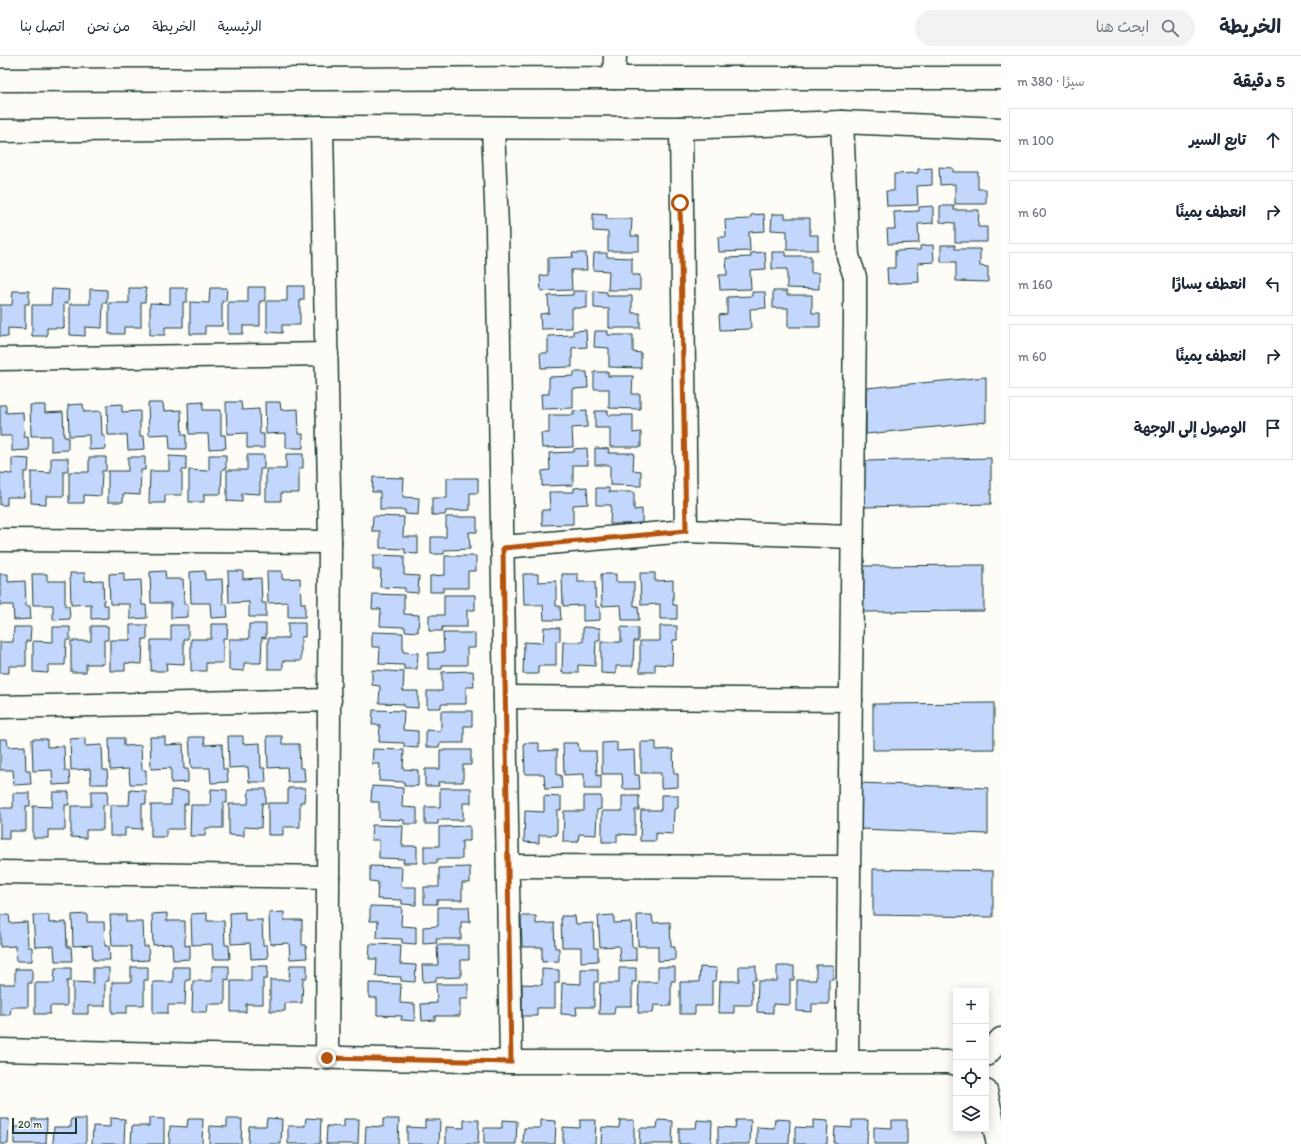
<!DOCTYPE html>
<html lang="ar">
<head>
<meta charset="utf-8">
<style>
  body { margin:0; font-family:Itim,"Playpen Sans Arabic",sans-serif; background:#f2f2f3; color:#1f2937; direction:rtl }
  .controls { position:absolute; right:12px; bottom:12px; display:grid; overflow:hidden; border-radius:0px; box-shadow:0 2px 10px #0003 }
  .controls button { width:36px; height:36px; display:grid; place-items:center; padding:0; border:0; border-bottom:1px solid #e0e1e3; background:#fff; color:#1f2937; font:20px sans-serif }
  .scale { position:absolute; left:12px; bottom:10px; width:65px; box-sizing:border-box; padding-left:4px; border:2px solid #1f3d34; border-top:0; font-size:11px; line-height:14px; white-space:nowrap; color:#1f3d34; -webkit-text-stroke:3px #fdfcf7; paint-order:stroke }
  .stop { position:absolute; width:12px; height:12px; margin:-9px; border:3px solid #b45309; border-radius:50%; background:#fff }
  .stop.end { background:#b45309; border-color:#fff; box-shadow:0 1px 4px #0008 }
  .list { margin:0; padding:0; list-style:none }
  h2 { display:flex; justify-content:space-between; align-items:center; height:52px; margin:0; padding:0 16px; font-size:17px }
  h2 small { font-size:13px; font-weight:400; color:#747a83 }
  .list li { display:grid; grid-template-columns:26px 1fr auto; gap:12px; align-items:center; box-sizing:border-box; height:64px; margin:0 8px 8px; padding:0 8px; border:1px solid #e0e1e3; border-radius:0px }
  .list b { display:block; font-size:15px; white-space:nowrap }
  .list em { font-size:13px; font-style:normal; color:#747a83 }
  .icon { flex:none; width:22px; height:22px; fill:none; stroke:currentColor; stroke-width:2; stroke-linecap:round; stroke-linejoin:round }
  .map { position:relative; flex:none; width:1001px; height:1088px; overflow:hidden; direction:ltr }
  header { display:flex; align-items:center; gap:24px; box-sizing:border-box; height:56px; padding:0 20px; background:#fff; border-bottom:1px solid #e0e1e3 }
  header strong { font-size:19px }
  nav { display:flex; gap:22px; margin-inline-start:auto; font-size:14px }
  .search { width:280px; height:36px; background:#f2f2f3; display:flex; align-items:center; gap:10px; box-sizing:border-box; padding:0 14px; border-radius:22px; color:#747a83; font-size:15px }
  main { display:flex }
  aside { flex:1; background:#fff }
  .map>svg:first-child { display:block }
</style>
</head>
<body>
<header>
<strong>الخريطة</strong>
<div class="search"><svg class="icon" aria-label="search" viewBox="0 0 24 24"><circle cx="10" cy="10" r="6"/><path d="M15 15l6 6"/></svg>ابحث هنا</div>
<nav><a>الرئيسية</a><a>الخريطة</a><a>من نحن</a><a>اتصل بنا</a></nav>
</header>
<main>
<aside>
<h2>5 دقيقة<small>سيرًا · 380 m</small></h2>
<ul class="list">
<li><svg class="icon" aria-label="ahead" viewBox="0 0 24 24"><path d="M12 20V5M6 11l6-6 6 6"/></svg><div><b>تابع السير</b></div><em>100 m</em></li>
<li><svg class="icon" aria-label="right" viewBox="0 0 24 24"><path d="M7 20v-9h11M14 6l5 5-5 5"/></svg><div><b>انعطف يمينًا</b></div><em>60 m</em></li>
<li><svg class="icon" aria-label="left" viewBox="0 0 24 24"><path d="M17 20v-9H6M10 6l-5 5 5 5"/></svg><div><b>انعطف يسارًا</b></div><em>160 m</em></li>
<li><svg class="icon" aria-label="right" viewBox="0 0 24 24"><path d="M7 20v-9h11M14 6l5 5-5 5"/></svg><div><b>انعطف يمينًا</b></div><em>60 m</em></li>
<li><svg class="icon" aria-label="arrive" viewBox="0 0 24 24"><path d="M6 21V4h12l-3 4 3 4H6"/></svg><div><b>الوصول إلى الوجهة</b></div></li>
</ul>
</aside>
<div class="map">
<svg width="1001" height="1088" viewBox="0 0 1001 1088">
  <rect width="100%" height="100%" fill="#fdfcf7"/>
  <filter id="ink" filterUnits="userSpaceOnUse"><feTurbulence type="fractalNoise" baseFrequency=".025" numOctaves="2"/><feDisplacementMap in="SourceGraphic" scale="8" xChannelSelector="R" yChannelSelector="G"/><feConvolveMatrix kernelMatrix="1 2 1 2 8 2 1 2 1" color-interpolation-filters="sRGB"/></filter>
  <g filter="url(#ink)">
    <g fill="#c3d6fc" stroke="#1f3d34">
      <path d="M939,111L953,112V116H978V133H986V148H955V128L940,129Z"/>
      <path d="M932,112V129L917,130L918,149L887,150L886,135H894V118L918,117V113Z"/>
      <path d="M933,150V167L918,168L919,187L888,188L887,173H895L894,156L919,155V151Z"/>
      <path d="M940,150H954V154H979L978,171H987V186H955V167L940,166Z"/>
      <path d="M593,158L607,159L606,163H632L631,180H639V195H608V176L593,175Z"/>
      <path d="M764,158L765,175L749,176L750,195L719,196L718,181H726L725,164L750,163L751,159Z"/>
      <path d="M772,158H785V162H810V179H818V194H787V175L771,174Z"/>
      <path d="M933,189L934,206L918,207L919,226L888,228L887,212H895V195L920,194V190Z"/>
      <path d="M941,189H955V193H980V210L988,211V226L956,225V206H941Z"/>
      <path d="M765,196L766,213L750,214L751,233L720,234L719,219H727L726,202L751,201V197Z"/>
      <path d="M772,196H786V200H811V217H819V233L787,232V213H772Z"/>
      <path d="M572,197H586L587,214H571L572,234L541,235L540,220L548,219V202L573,201Z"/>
      <path d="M594,197H607V201L632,202V219H640V234H608L609,215L593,214Z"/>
      <path d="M287,230H304V244H300V269H282V277L267,276V245H287Z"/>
      <path d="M248,231H265V245H260V270H243V278H228V246H248Z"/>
      <path d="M129,232H146L145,246H141V271H124V278H109V247H129Z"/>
      <path d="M170,232H187V246H183V271H165V279H150V247L170,248Z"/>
      <path d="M210,232H227L226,245H222V270H205V278H190V246L209,247Z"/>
      <path d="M52,233L69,234L68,247H64V272H47V280H32V249H51Z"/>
      <path d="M90,233L107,234V247H103L102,272L85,271V280L70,279V248H90Z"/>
      <path d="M13,235H29V248H25V273L8,272V281L0,280V249H12Z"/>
      <path d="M573,235H587V252H572V272L541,273L540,258L549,257L548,240L573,239Z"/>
      <path d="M594,235L607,236V240H632V257H640V272H609V253L594,252Z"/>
      <path d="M773,235H787V239H812V257H820V271H788V252H773Z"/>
      <path d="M752,236H765L766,252L750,253L751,273L720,274L719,259L727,258V241L752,240Z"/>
      <path d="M586,274L587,291L572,292V311L541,312L540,297H548V280L573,279V275Z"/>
      <path d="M595,275H608V279H633V296L641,297V312L609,311V292L594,291Z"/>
      <path d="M574,316H587L588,332L573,333V352L542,353L541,338H549V321L574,320Z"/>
      <path d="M594,316H608V320H633L632,338H640V353L609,352V333H594Z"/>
      <path d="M986,321V366L866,378V332Z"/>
      <path d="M203,346V354H221V379H225L226,392L209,393L208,378H189L188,347Z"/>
      <path d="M226,346H241L242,354L259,353L260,378H264V392H247V377L227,378Z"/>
      <path d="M265,346H280L281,354L298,353L299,378H303V392H286V377L266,378Z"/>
      <path d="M148,347H163L164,355L181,354L182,379H186V393H170L169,378L149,379Z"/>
      <path d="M83,348L84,356L101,355L102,380H105L106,393L89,394V379L69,380L68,349Z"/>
      <path d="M122,348V356L140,355V380H144L145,393L128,394L127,379H108L107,349Z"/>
      <path d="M0,349H6V357L23,356L24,381H28L29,394L12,395V380H0Z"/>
      <path d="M30,349H45V357L63,356L64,381H68V394L51,395V380H31Z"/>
      <path d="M587,354V371L572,372L573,391L542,392L541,377H549V359H574L573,355Z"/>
      <path d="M595,355H608V359H633V377L641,376V391H610V372H595Z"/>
      <path d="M587,392L588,409H573V429L542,430V415L550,414L549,397L574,396V393Z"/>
      <path d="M595,392L609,393L608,397H634L633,414L641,415V430L610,429V409H595Z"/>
      <path d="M286,398H303V412H299V437H281V445H266V413H286Z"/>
      <path d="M209,399H226V413H222L221,438H204V446H189V414L209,415Z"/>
      <path d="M247,399H264V413H260V438L242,437V446L227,445V414H247Z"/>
      <path d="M169,400L186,401V414H182V439H165V447H149L150,415H169Z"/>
      <path d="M89,401H106V415H102L101,440L84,439V447H69V416H89Z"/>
      <path d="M128,401H145V414H141L140,439L123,438V446H108V415H128Z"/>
      <path d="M12,402L29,403L28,416H24V441H7V449H0V417L12,418Z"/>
      <path d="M51,402H68V415H64V440H46V448L31,447V416L51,417Z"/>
      <path d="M991,402V448L864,451V405Z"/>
      <path d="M373,421L404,422L403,441L419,442L418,459L405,458V454H380V436H372Z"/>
      <path d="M447,422H478V437H470V454L446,455L445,459H432V442H447Z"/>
      <path d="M587,431L588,448L573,449V468L542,469V454H550L549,436H574V432Z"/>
      <path d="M596,432H609V436H634V454L642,453V468H610L611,449H596Z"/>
      <path d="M373,460L404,461L403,481H418V498L405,497V493L380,492V475H372Z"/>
      <path d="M446,461H477V476H469L470,493L445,494L444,498H431V481H446Z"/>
      <path d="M373,499L404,500V519L419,520L418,537L405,536V532L380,531L381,514H373Z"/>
      <path d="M445,500H476V515H468V532H443V536H430V520L445,519Z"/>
      <path d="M984,509V555L863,556V510Z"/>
      <path d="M165,515L166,523H183L184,548H188V561L171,562V547H151L150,516Z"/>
      <path d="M205,515V524L222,523L223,548H227L228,561L211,562L210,547H191L190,516Z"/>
      <path d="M228,515H243V523L261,522L262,547H266V561H249V546L229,547Z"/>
      <path d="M267,515H282V523L300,522L301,547H305V561H288V546L268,547Z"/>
      <path d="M70,517H85V525L103,524L104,549H108V562L91,563V548L71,549Z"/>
      <path d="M124,517V525L141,524L142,549H146L147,562L130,563V548H110L109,518Z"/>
      <path d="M640,517H655V525L673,524V549H677V563H660V548L641,549Z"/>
      <path d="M0,518H8V526L25,525L26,550H30L31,563L14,564L13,549H0Z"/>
      <path d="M32,518H47V525H65V550H69L70,563L53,564V549H33Z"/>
      <path d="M523,518H538V526L556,525V550H560L561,564H544L543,549H524Z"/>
      <path d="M562,518H578V526H595L596,551H600V564L583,565V549L563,550Z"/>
      <path d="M601,518H616V526H634V550H638L639,564H622L621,549L602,550Z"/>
      <path d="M373,538L404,539V558L419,559L418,576L405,575V571L380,570L381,553H372Z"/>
      <path d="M444,539H475V554H467V571H442V575H429V559H444Z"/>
      <path d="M288,567H305V581H301V605H283V613H268V582H288Z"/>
      <path d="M211,568H228L227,582H223V607H206V615H191V583H211Z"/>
      <path d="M249,568H266V582L262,581L261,607H244V615L229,614V583H249Z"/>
      <path d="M130,569H147V583H143L142,608L125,607V615H110V584H130Z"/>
      <path d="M171,569H188V583H184V608L166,607L167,615H151V584H171Z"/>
      <path d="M91,570H108V584H104V608H86V616H71V585H91Z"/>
      <path d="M660,570H677V584H673L672,609L655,608V616H640V585H660Z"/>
      <path d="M14,571H31L30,585H26V610H9V617H0V586H13Z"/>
      <path d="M53,571H70V584H66L65,609H48V617L33,616V585L53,586Z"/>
      <path d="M544,571L560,572V585H556V610H538V618H523L524,586L543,587Z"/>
      <path d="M583,571L600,572V585H596L595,610L578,609V617H562L563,586H583Z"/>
      <path d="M621,571L638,572V585H634L633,610H616V618L601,617V586H621Z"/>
      <path d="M372,576L403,577V596L418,597L417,613H404V609L379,608L380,591H372Z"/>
      <path d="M443,577H475V592H467V609H442V613H428V597L444,596Z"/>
      <path d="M372,614L404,616L403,635H418V652L404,651V648L379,647L380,630L372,629Z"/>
      <path d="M473,615L474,631H466V648H441V652H427V635H442V616Z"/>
      <path d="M994,647V693L873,694V648Z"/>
      <path d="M373,654L404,655L403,674L418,675V692L404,691V687L379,686L380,669H372Z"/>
      <path d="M441,655H472V670H464V687H440L439,691H426V674L441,675Z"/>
      <path d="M228,680H243V688L260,687L261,712H265L266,726H249L248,711L229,712Z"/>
      <path d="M267,680H282V688H299L300,712H304L305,726H288L287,711L268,712Z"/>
      <path d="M150,681H165V689L183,688L184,713H188V726L171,727V712L151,713Z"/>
      <path d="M189,681H204L205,689L222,688L223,713H227L228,726L211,727L210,712H191Z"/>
      <path d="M85,682V690L102,689L103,714H107L108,728H91L90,713L71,714L70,683Z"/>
      <path d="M109,682H124V690L141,689L142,714H146V728H130L129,713L110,714Z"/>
      <path d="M0,683H7L8,691L25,690L26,715H30L31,728L14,729L13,714H0Z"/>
      <path d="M32,683H47V691L64,690L65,715H69L70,728L53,729L52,714L33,715Z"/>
      <path d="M617,686V695L634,694L635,719H639L640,733H623L622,718H602V687Z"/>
      <path d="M641,686H656V694L673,693L674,718H678V731L661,732V717H641Z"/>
      <path d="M524,687H539V695L557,694V719H561L562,732L545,733L544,718H525Z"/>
      <path d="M563,687H578L579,695H596L597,720L601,719V733H584V718L564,719Z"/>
      <path d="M373,693L404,694L403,713L418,714V730H404V726L379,725L380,708H372Z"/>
      <path d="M440,694H471V709H463V726H438L439,730H425V713H440Z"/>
      <path d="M859,727L988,732V778L859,773Z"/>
      <path d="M372,730L403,732L402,751L417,752V768H404V764L379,763V746H371Z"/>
      <path d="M288,732H305L304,746H300V771H283V779H268V747H288Z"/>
      <path d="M440,732H471V747H463V764H438V768H425V751H440Z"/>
      <path d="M211,733L227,734V747H223V772H206L205,780H190L191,749H210Z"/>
      <path d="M249,733H266V747H262L261,772L244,771V780L229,779V748H248Z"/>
      <path d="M130,734L146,735V748H142V773L125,772V780H110V749H129Z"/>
      <path d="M171,734L188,735V748H184V773H166V781H151V749H171Z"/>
      <path d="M91,735H108L107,749H103V774H86V782L71,781V750H91Z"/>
      <path d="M53,736H69V749H65V774H48V782H33V750L52,751Z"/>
      <path d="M13,737H30V750H26V775H9V783H0V752H13Z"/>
      <path d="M661,739H678V752L674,753L673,778L656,777V785H640L641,754H661Z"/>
      <path d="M544,740L561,741V754H557V779H539V787L524,786L525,755L544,756Z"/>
      <path d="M584,740H601V753L597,754L596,779L579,778L578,786H563L564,755H584Z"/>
      <path d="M622,740H639V754H635V779L617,778V786H602V755H622Z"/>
      <path d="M372,769L403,770L402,790H417V807H403L404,803L379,802V784H371Z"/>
      <path d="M470,770V785H462V803H437V807H424V790H439V771Z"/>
      <path d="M370,810L402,811L401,831H416V849L402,848V844L377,843L378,826L370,825Z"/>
      <path d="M470,811V827H462V844H437V848H424V831H439V812Z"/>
      <path d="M873,813L993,815V861L873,859Z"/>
      <path d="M370,850L402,851L401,870L416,871V888L402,887V883L377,882L378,865H370Z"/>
      <path d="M438,851H469L470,866H461V883H436L437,887L423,888V871L438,870Z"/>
      <path d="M245,856V864H262L263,889H267L268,902L251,903L250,887L231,888L230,857Z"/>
      <path d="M284,856V864H302V889H306L307,902L290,903L289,887L270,888L269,857Z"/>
      <path d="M167,857V865H185V890L190,889V903L173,904L172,888L153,889L152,858Z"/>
      <path d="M207,857V865H224L225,889H229L230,903H213L212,888L192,889L191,858Z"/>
      <path d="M87,858V866H104L105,890H109L110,904H93L92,889L73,890L72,859Z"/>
      <path d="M0,859H9L10,867L27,866L28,891H32V905H16L15,890L0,891Z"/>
      <path d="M33,859H49V867L66,866L67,891H71L72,905H55L54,890L35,891Z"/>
      <path d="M110,859H126V866H143L144,891L148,890L149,904L132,905L131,890H112Z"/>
      <path d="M614,859V867L631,866L632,891H636V904L620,905L619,890L600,891L598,860Z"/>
      <path d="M637,859H652L653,867L670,866L671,891H675V904L658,905V890H638Z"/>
      <path d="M521,860H536V868L554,867L555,892H559V905L542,906V891H522Z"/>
      <path d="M561,860H575L576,868L593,867L594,892H598V905L581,906V891H562Z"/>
      <path d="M370,888L401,889L400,908L416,909L415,926L401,925V921L376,920L377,903H369Z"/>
      <path d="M437,889H469V904H461V921L436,922V925L423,926L422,909H438Z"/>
      <path d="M290,909H307V922H303L302,947H285V955H270V924H289Z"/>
      <path d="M816,909H833V923H829V948H812V956L797,955V924H816Z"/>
      <path d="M212,910H229V924L225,923V948H208L207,956H192L193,925H212Z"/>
      <path d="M251,910H268L267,923H263V948H246V956H231V925H251Z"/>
      <path d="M739,910H756V924H752V949H734V957H719L720,925H739Z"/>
      <path d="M777,910H794V924H790V949L773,948V957L757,956L758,925H777Z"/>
      <path d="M131,911H148V924H144V949H127V957H112V926H131Z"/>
      <path d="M173,911H190V924H186L185,949H168V957H153V926H173Z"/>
      <path d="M658,911H675V925H671V950L654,949L653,957H638L639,926H658Z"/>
      <path d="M700,911L717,912L716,925H712V950H695V958H680V926H699Z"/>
      <path d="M55,912H71V925H67V950H50V958H35V927H54Z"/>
      <path d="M93,912H109V925H105V950H88V958H73V926L93,927Z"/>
      <path d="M619,912H636V926H632V950H615L614,958H599L600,927H619Z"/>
      <path d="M15,913H32V927H28V951H11L10,959H0V928H15Z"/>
      <path d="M542,913L559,914V927H555V952H537V960H522V928L542,929Z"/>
      <path d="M581,913H598V926H594V951H576L577,959L561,958L562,927L581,928Z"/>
      <path d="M369,927L401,928L400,947L415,948V965L401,964L402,960L377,959V942H369Z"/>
      <path d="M436,928H468V943H460V960H435V964L422,965L421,948L437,947Z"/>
      <path d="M110,1062L125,1063L124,1088H92L93,1070L110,1071Z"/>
      <path d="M149,1062L164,1063V1088H131L132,1070H149Z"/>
      <path d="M267,1062L282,1063L281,1088H248L249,1070H266Z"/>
      <path d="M306,1062L321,1063L320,1088H288V1070H305Z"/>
      <path d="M0,1063H9L8,1088H0Z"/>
      <path d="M32,1063H47L46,1088H14V1071H32Z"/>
      <path d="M71,1063H86V1088H53L54,1071H71Z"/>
      <path d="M188,1063H203L202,1088H169L170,1070L187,1071Z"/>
      <path d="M227,1063H242L241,1088H209L210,1070L227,1071Z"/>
      <path d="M344,1063H359L358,1088H326L327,1070L344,1071Z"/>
      <path d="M383,1063H399L398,1088H365L366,1070L383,1071Z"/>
      <path d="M775,1063L790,1064L789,1088H757V1071L774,1072Z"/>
      <path d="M425,1064H440L439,1088H407V1071L425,1072Z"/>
      <path d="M464,1064H479L478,1088H446V1071L464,1072Z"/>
      <path d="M502,1064L517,1065L516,1088H484V1072H502Z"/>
      <path d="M541,1064L556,1065L555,1088H523L524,1072H541Z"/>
      <path d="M580,1064H596L595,1088H563V1071L580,1072Z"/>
      <path d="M620,1064H634V1088H601L602,1071L619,1072Z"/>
      <path d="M658,1064L673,1065L672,1088H639L640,1072H657Z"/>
      <path d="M697,1064L712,1065L711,1088H679V1072H696Z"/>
      <path d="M736,1064H751L750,1088H718V1071L735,1072Z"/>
      <path d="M813,1064L828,1065L827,1088H795V1071L813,1072Z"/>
      <path d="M852,1064H868L867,1088H834L835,1071L852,1072Z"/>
      <path d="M892,1064H907V1088H874V1071L892,1072Z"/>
    </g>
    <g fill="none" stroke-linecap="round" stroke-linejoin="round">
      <g stroke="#1f3d34" stroke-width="25">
        <g id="minor">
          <path d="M614,22H1001"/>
          <path d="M0,24L614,22L615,0"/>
          <path d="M842,66L848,200L855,221V258L847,1005"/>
          <path d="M322,71L330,486L327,1002"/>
          <path d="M493,72L497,171L511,1006"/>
          <path d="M0,75L322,71L681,72"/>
          <path d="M0,303L327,298"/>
          <path d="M686,475L852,481"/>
          <path d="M0,484L330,486"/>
          <path d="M503,491L686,475L681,72L842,66L1001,73"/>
          <path d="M505,641L851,644"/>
          <path d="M0,651L330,644"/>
          <path d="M508,810L849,811"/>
          <path d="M0,816L328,821"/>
          <path d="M0,994L511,1006H949L956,1008"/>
          <path d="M986,999L1001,983"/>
          <path d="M986,1035L998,1088"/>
        </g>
      </g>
      <use href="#minor" stroke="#fdfcf7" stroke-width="22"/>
    </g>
  </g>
  <g fill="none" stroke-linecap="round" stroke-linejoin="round" filter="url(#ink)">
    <path stroke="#b45309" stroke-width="5" d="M327,1002L511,1006L503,492L686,475L680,147"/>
  </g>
</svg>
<div class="controls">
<button>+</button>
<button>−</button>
<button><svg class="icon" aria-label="locate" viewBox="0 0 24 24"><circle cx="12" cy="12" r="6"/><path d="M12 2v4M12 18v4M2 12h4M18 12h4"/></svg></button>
<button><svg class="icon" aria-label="layers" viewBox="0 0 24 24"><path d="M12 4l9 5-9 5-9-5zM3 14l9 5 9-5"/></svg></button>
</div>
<div class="scale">20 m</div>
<div class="stop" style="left:680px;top:147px"></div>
<div class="stop end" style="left:327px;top:1002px"></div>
</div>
</main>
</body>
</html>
